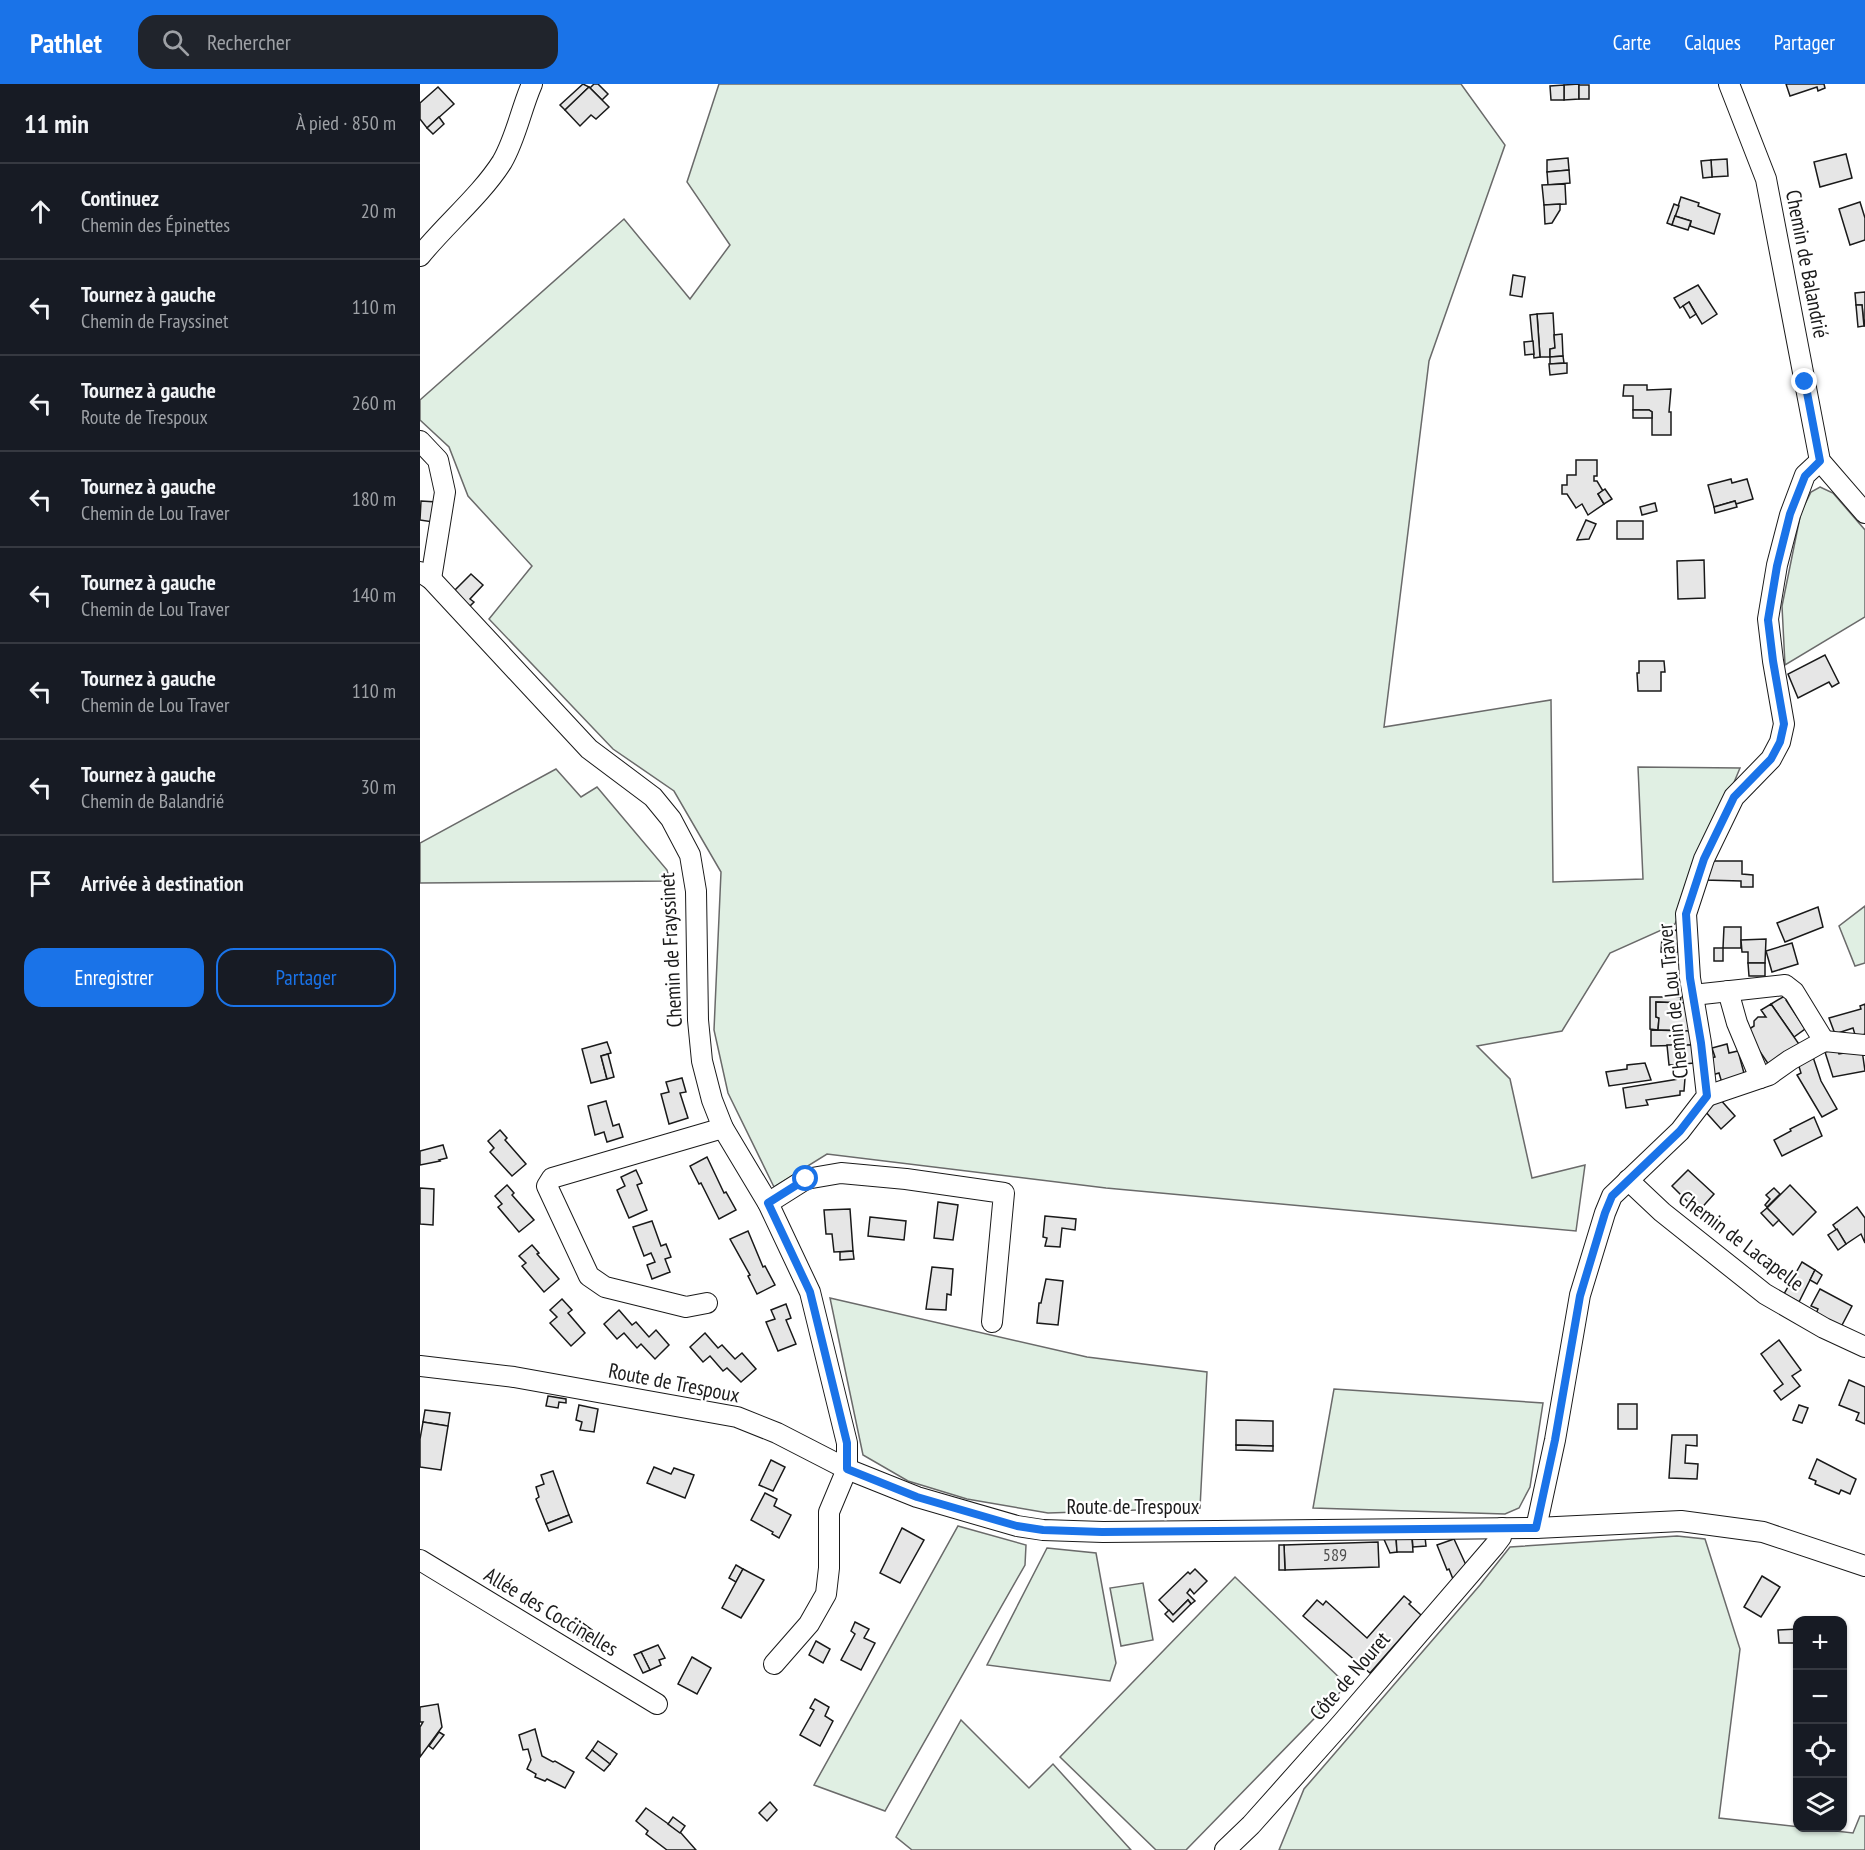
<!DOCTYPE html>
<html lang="fr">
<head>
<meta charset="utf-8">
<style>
  body { margin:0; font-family:"PT Sans Narrow",sans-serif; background:#20242c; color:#f1f3f6 }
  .controls { position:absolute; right:18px; bottom:18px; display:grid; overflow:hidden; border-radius:12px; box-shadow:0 2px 4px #0004 }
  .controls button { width:54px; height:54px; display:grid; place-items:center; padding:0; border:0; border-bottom:2px solid #363941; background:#171b24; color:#f1f3f6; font:30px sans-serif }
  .stop { position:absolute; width:18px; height:18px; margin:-14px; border:4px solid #1a73e8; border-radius:50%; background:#fff }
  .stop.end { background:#1a73e8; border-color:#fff; box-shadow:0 2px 6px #0008 }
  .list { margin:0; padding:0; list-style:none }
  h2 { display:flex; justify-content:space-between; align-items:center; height:78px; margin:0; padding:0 24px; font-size:26px }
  h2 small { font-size:20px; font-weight:400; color:#9ea1a6 }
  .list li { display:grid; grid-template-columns:39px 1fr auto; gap:18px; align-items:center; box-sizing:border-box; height:96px; padding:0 24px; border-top:2px solid #363941 }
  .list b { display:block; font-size:22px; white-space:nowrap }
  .list p { margin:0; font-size:20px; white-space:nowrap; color:#9ea1a6 }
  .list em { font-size:20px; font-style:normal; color:#9ea1a6 }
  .actions { display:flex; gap:12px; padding:18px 24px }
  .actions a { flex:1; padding:14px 0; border:2px solid #1a73e8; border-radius:18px; text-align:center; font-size:21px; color:#1a73e8 }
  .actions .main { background:#1a73e8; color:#fff }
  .icon { flex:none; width:33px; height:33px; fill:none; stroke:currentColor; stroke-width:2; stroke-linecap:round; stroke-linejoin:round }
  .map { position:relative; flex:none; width:1445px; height:1766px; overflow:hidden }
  header { display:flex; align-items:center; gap:36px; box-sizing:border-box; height:84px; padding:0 30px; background:#1a73e8; color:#fff }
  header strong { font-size:28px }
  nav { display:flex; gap:33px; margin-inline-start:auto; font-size:21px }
  .search { width:420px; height:54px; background:#20242c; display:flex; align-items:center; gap:15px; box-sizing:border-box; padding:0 21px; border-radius:18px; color:#9ea1a6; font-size:22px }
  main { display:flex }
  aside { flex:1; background:#171b24 }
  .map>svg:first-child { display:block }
</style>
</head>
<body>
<header>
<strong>Pathlet</strong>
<div class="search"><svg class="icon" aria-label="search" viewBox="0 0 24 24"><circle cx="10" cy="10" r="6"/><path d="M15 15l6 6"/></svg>Rechercher</div>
<nav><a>Carte</a><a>Calques</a><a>Partager</a></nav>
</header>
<main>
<aside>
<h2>11 min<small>À pied · 850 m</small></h2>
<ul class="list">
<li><svg class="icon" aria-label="ahead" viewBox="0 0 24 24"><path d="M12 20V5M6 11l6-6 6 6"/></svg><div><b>Continuez</b><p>Chemin des Épinettes</p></div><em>20 m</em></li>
<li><svg class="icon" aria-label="left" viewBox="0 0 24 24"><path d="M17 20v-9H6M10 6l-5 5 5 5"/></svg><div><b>Tournez à gauche</b><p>Chemin de Frayssinet</p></div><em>110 m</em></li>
<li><svg class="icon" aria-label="left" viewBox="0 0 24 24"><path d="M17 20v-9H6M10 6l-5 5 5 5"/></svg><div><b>Tournez à gauche</b><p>Route de Trespoux</p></div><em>260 m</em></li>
<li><svg class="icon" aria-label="left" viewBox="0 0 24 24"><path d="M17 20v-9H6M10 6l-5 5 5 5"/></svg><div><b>Tournez à gauche</b><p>Chemin de Lou Traver</p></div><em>180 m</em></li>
<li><svg class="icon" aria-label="left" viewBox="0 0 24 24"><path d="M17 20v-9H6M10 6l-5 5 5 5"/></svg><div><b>Tournez à gauche</b><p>Chemin de Lou Traver</p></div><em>140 m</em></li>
<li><svg class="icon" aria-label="left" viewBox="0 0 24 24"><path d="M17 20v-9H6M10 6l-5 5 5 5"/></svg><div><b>Tournez à gauche</b><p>Chemin de Lou Traver</p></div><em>110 m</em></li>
<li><svg class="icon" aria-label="left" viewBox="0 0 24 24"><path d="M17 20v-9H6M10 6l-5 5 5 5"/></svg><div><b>Tournez à gauche</b><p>Chemin de Balandrié</p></div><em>30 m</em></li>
<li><svg class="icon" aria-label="arrive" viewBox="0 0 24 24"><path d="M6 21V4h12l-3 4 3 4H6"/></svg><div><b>Arrivée à destination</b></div></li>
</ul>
<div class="actions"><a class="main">Enregistrer</a><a>Partager</a></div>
</aside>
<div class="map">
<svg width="1445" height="1766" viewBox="0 0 1445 1766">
  <rect width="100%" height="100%" fill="#fff"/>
  <g fill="#e0efe3" stroke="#6a6a6a" stroke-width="1.5">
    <path d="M299,0H1041L1085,61L1009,277L964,643L1131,616L1133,798L1223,795L1218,683L1320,684L1255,840L1190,869L1142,947L1057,962L1090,995L1112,1094L1165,1081L1156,1147L686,1104L407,1070L354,1103L308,1009L294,946L301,788L254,707L193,665L69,535L112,482L48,412L29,363L0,336V316L204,135L270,215L310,161L267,98Z"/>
    <path d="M1400,403L1413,409L1445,446V533L1365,581L1362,522L1381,428L1391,408Z"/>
    <path d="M136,685L161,713L177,703L247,786L250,797L0,799V759Z"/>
    <path d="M1445,822V879L1435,882L1419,842Z"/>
    <path d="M410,1214L667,1273L787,1288L780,1424L628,1429L547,1415L488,1397L443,1371Z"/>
    <path d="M914,1305L1123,1319L1110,1403L1099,1424L1085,1430L893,1424Z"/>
    <path d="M538,1442L606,1461L605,1481L465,1727L394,1701Z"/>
    <path d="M1257,1452L1285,1455L1320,1565L1299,1734L1433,1749L1440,1732H1445V1766H859L884,1705L1060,1501L1090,1463Z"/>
    <path d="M627,1464L676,1469L696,1579L690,1597L567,1581Z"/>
    <path d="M815,1493L927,1601L766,1766H736L640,1673Z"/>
    <path d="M723,1499L733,1556L701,1562L690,1504Z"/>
    <path d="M541,1636L609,1704L633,1680L711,1766H492L476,1753Z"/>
  </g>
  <g fill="#e6e6e6" stroke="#1a1a1a" stroke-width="1.5">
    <path d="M163,0L169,3L145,26L140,21Z"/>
    <path d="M174,0H178L188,10L182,16L170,4Z"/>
    <path d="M1159,0V15L1144,16V1Z"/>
    <path d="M1366,0H1404L1405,4L1398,7L1397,3L1370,12Z"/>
    <path d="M1144,1V16H1131L1130,2Z"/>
    <rect x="1159" y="1" width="10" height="14"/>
    <path d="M18,3L34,20L7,44L0,35V19Z"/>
    <path d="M169,3L189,23L176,35L171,31L160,42L145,26Z"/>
    <path d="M19,33L24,40L13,50L7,44Z"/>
    <path d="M1426,70L1432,94L1400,103L1394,78Z"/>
    <path d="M1148,74L1149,86L1127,88V76Z"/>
    <path d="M1307,75L1308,92L1292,93L1291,76Z"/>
    <path d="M1291,76L1292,93L1283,94L1281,77Z"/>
    <path d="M1149,86L1150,99L1128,101L1127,88Z"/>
    <path d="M1145,100L1146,120L1124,121L1122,101Z"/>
    <path d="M1261,113L1279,119L1278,122L1300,130L1294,150L1270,142L1271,137L1255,132Z"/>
    <path d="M1440,118L1445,134V156L1430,161L1419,125Z"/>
    <path d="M1140,120V126L1132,139L1125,140L1124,121Z"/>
    <path d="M1254,120L1259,122L1252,141L1247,139Z"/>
    <path d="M1255,132L1271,137L1268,146L1252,141Z"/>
    <path d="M1093,191L1105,193L1102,213L1090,211Z"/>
    <path d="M1278,201L1297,230L1282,240L1269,218L1260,224L1254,214Z"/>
    <path d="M1445,208V242H1444L1442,221H1436L1435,209Z"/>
    <path d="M1269,218L1276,230L1270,234L1263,222Z"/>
    <path d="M1436,221H1442L1444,242L1438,243Z"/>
    <path d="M1133,229L1135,264L1130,265V273H1120L1117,230Z"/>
    <path d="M1117,230L1120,273L1114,274L1110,231Z"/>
    <path d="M1142,250L1143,272L1130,273V265L1135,264L1134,251Z"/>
    <path d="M1113,257L1114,270L1105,271L1104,258Z"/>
    <path d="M1143,272L1144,279L1130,280V273Z"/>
    <path d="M1147,279V289L1130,291L1129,280Z"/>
    <path d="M1204,301H1227V306L1251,305L1249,328H1251V351H1232V328L1229,326H1213V312H1203Z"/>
    <path d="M1213,326H1229L1232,328V334H1213Z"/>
    <path d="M1156,376H1177V392H1174V397H1177L1183,407L1178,410L1184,420L1168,431L1162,420L1156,424L1147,410H1142V401H1147V391H1156Z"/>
    <path d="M1311,395L1312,399L1327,395L1333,415L1316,420L1315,417L1294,423L1288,401Z"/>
    <path d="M1185,405L1192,415L1184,420L1178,410Z"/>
    <path d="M1,417L17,418L13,438L0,436Z"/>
    <path d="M1315,417L1317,423L1295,429L1294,423Z"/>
    <path d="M1235,419L1237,427L1222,431L1220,423Z"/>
    <path d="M1166,436L1176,440L1169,455L1157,456Z"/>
    <rect x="1197" y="437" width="26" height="18"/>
    <path d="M1284,476L1285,514L1258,515L1257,477Z"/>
    <path d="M51,490L63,501L50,515L54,518L47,525L31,510Z"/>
    <path d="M1405,571L1419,599L1412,603L1409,598L1378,614L1368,590Z"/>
    <path d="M1219,577H1244L1245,588H1241V607H1218L1217,589H1219Z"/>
    <path d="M1291,777H1322V790L1333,791V803H1321V797L1284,796Z"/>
    <path d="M1398,823L1403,843L1365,858L1357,839Z"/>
    <path d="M1304,843H1321V864H1303Z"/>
    <path d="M1258,845V868H1241L1242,853Z"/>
    <path d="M1346,855L1345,879H1328V868H1322L1321,856Z"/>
    <path d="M1372,859L1378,880L1352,888L1346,867Z"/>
    <rect x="1294" y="864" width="9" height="13"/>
    <path d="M1328,879H1345V892H1329Z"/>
    <path d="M1368,910L1370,914L1366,916L1385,945L1374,953L1351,920Z"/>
    <path d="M1230,913H1261L1260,919L1236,918V933L1239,934L1238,946L1230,945Z"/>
    <path d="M1236,918L1267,919L1269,947L1238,946L1239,934L1236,933Z"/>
    <path d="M1351,920L1381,963L1351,984L1326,947L1334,942V937L1338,933H1346L1341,926Z"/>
    <path d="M1445,920V950L1436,954L1433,944L1415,950L1409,934L1441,925L1440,922Z"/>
    <path d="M1231,946L1271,947L1272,961L1231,962Z"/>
    <path d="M187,958L191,969L181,972L187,995L171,999L162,965Z"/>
    <path d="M1307,960L1309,969L1318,967L1325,993L1302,999L1299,989L1292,991L1288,975L1295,973L1292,964Z"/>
    <path d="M1247,961H1272L1275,979L1249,981Z"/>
    <path d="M1417,965L1419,970L1442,966L1445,987L1413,993L1405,968Z"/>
    <path d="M188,970L194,993L187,995L181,972Z"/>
    <path d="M1392,970L1401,997L1417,1025L1402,1033L1377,991L1381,989L1377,976Z"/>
    <path d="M1225,979L1231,996L1189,1002L1186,988L1207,985V981Z"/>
    <path d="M262,994L266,1008L260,1009L268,1034L249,1040L241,1010L249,1008L246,998Z"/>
    <path d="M1265,994L1264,1007H1260V1011L1226,1016L1228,1021L1206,1024L1203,1004Z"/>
    <path d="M1298,1013L1315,1032L1301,1045L1284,1026Z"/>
    <path d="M186,1017L193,1042L199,1040L203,1053L187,1058L184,1048L175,1051L168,1022Z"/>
    <path d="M1394,1033L1402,1052L1362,1072L1354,1056L1371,1047L1370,1045Z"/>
    <path d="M80,1046L87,1054L85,1056L106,1080L92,1092L70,1068L74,1064L68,1057Z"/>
    <path d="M23,1061L27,1074L19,1076L20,1077L0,1081V1067Z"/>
    <path d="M287,1073L304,1109L306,1108L316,1126L299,1135L281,1099L279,1100L270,1082Z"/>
    <path d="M216,1086L222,1099L217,1101L227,1126L209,1134L197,1106L205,1102L201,1093Z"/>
    <path d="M1268,1086L1294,1110L1278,1128L1252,1102Z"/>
    <path d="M87,1101L94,1109L92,1111L114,1136L99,1148L78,1123L82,1120L75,1112Z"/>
    <path d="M1370,1101L1396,1128L1373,1151L1347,1124Z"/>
    <path d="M0,1104L14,1105L13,1141L0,1140Z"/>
    <path d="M1354,1104L1360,1110L1347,1123L1345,1121L1350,1115L1346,1111Z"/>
    <path d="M518,1118L538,1121L533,1156L514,1154Z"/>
    <path d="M1437,1123L1445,1134V1159L1441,1150L1426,1160L1413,1141Z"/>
    <path d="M1347,1124L1359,1136L1353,1142L1341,1129Z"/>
    <path d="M430,1125L433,1167L414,1168L412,1150H406L404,1126Z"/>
    <path d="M625,1132L656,1135L655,1146L642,1144L640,1163L625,1162L627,1154L623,1153Z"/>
    <path d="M450,1133L486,1137L484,1156L448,1152Z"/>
    <path d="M232,1137L241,1162L246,1160L251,1173L245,1175L250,1188L232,1195L227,1181L235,1178L231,1169L224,1172L213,1143Z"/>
    <path d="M1417,1145L1426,1160L1418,1166L1408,1151Z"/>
    <path d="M328,1147L343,1183L345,1182L355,1201L337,1210L328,1192L330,1191L310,1155Z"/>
    <path d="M112,1161L119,1169L117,1170L139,1195L124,1208L102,1182L106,1179L99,1172Z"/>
    <path d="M433,1167L434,1175L420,1176V1168Z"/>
    <path d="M1382,1178L1395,1186L1379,1218L1364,1210Z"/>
    <path d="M512,1183L533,1185L531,1211L527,1210L526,1226L506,1225Z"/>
    <path d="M1395,1186L1402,1191L1397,1200L1390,1196Z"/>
    <path d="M626,1195L643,1197L638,1241L617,1239L619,1219H621Z"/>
    <path d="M1400,1205L1432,1222L1421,1243L1396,1230L1398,1225L1391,1222Z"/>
    <path d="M142,1215L152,1226L148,1229L165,1249L151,1262L130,1239L137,1233L130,1226Z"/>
    <path d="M366,1220L371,1234L366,1236L376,1260L358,1267L346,1238L355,1235L351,1226Z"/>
    <path d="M199,1226L212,1241L216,1238L229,1253L236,1246L249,1261L235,1275L221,1260L217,1264L204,1249L197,1255L184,1240Z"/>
    <path d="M285,1249L298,1264L302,1261L315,1275L322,1269L336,1285L321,1298L307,1284L303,1287L290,1272L283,1278L270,1263Z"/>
    <path d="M1359,1256L1381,1286L1372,1292L1380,1302L1361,1316L1354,1307L1363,1300L1341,1270Z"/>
    <path d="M1429,1296L1445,1303V1340L1436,1336L1439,1329L1419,1321Z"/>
    <path d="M128,1312L146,1315V1319L139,1318L138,1324L126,1322Z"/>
    <rect x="1198" y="1320" width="19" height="25"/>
    <path d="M159,1321L178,1325L174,1348L160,1346L162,1338L156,1336Z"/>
    <path d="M1379,1321L1388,1324L1382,1339L1373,1336Z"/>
    <path d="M5,1326L30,1329L28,1342L3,1338Z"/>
    <path d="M816,1336L853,1337V1362L816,1361Z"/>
    <path d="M3,1338L28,1342L21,1386L0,1383V1355Z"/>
    <path d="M1252,1351H1277V1362L1266,1361L1265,1379L1278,1380L1277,1395L1249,1394Z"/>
    <path d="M816,1361L853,1362V1367L816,1366Z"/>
    <path d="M1397,1375L1436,1395L1430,1410L1421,1406L1419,1410L1395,1400L1396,1397L1389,1394Z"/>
    <path d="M351,1376L365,1383L353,1407L339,1401Z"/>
    <path d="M234,1383L251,1390L254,1384L274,1391L265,1414L227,1399Z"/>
    <path d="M133,1387L149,1431L126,1440L116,1415L119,1413L116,1403L124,1400L121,1391Z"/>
    <path d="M345,1409L357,1415L354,1422L371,1431L359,1454L352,1450L353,1448L331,1436Z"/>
    <path d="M149,1431L152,1438L129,1447L126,1440Z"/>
    <path d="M482,1444L504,1456L480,1499L460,1489Z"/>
    <path d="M963,1453H976L977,1468L970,1469Z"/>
    <path d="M976,1453H992L993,1468H977Z"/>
    <path d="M992,1453H1005L1006,1462L993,1463Z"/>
    <path d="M1034,1455L1046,1481L1033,1495L1029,1485L1027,1486L1017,1461Z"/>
    <path d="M958,1458L959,1483L865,1486L864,1461Z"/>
    <path d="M859,1461H864L865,1486H859Z"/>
    <path d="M316,1481L323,1485L316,1498L309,1494Z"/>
    <path d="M323,1485L344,1496L321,1534L302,1524Z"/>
    <path d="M775,1485L787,1497L774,1510L770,1505L767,1509L775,1517L771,1520L768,1516L753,1531L739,1516L768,1488L770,1490Z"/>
    <path d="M1342,1492L1360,1503L1341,1533L1324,1523Z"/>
    <path d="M984,1512L991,1518L989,1520L1001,1531L950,1589L883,1532L897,1516L903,1521L906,1517L947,1554Z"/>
    <path d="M768,1516L771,1520L753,1538L745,1530L749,1526L753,1531Z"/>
    <path d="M156,1534L172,1546L163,1557L147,1545Z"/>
    <path d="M435,1538L449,1545L444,1554L455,1559L441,1586L421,1576L435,1550L431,1547Z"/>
    <path d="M1378,1545V1559H1359L1358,1546Z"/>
    <path d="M396,1557L410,1565L403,1579L389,1571Z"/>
    <path d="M238,1561L245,1574L239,1576L241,1581L230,1586L221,1568Z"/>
    <path d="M221,1568L230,1586L223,1589L214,1571Z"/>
    <path d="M272,1573L291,1584L277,1610L258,1600Z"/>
    <path d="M395,1615L409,1623L405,1632L413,1637L400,1662L380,1651L394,1626L390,1624Z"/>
    <path d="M18,1620L22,1643L0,1673V1643L3,1638H0V1623Z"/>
    <path d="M115,1645L122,1672L133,1678L135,1677L154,1688L145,1704L127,1695L125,1697L115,1693L116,1690L107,1685L111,1676L108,1665L103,1666L99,1651Z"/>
    <path d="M19,1648L24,1651L13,1665L9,1662Z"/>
    <path d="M178,1657L197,1670L190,1680L172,1666Z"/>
    <path d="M172,1666L190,1680L184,1687L166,1674Z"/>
    <path d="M350,1718L357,1726L347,1737L339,1729Z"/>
    <path d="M226,1724L261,1749L276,1766H247L226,1750L228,1747L216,1737Z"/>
    <path d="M253,1733L265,1742L260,1749L248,1740Z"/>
  </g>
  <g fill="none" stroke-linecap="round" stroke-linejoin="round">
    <g stroke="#1a1a1a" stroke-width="22">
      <g id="minor">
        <path d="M1309,0L1346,95L1400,377L1445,429"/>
        <path d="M0,172C25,141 61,111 82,78C96,54 101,25 112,0"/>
        <path d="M0,357L18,376L25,408L11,495"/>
        <path d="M0,488L11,495L169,665L233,713L251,735L270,771L276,807L278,936L282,977L292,1016L303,1044L348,1119L390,1208L427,1359V1385L409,1428V1484L406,1510L389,1540L354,1580"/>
        <path d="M1308,907L1317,939L1340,994"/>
        <path d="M1273,911L1365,901L1374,908L1404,957L1370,976L1349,991L1287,1012"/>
        <path d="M1404,957L1445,961"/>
        <path d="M1208,1096L1242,1128L1345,1210L1404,1244L1445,1263"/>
        <path d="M348,1119L386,1095L421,1089L486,1095L584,1109L572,1238"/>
        <path d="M287,1219L266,1223L185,1203L169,1192L127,1102L132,1094L303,1044"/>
        <path d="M0,1282L94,1293L317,1333L357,1349L427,1385L497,1413L597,1442L623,1446L683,1448L1116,1444L1261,1437L1343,1448L1445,1482"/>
        <path d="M1116,1444L1135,1356L1160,1211L1185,1129L1192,1112L1260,1047L1287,1012L1281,959L1270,894L1266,830L1284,775L1314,713L1351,675L1360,658L1364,640L1353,577L1348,535L1357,481L1370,431L1385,391L1400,377"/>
        <path d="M0,1476L237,1620"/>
        <path d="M805,1766L831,1741L921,1640L1075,1461L1081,1453L1082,1444"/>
      </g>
    </g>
    <use href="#minor" stroke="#fff" stroke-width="20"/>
  </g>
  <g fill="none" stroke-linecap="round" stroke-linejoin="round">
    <path stroke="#1a73e8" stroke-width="8" d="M386,1095L348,1119L390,1208L427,1359V1385L497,1413L597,1442L623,1446L682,1448L1116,1444L1135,1356L1160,1212L1185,1129L1192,1112L1260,1047L1287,1012L1281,959L1270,894L1266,830L1284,775L1314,713L1351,675L1360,658L1364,640L1353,577L1348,536L1357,482L1370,430L1385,392L1400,377L1385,298"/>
  </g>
  <g text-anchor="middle" stroke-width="4.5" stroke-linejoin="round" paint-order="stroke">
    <g font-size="18" fill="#4d4d4d">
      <text x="915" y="1477">589</text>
    </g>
    <g font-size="21" fill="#1a1a1a" stroke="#fff">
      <text transform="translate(1387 180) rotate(79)" y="7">Chemin de Balandrié</text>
      <text transform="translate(251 866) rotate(-93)" y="7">Chemin de Frayssinet</text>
      <text transform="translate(1253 917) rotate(-96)" y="7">Chemin de Lou Traver</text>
      <text transform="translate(1321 1157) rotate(37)" y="7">Chemin de Lacapelle</text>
      <text transform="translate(254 1299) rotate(11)" y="7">Route de Trespoux</text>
      <text x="713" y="1430">Route de Trespoux</text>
      <text transform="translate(131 1528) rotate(31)" y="7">Allée des Coccinelles</text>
      <text transform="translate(930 1592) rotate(-49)" y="7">Côte de Nouret</text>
    </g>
  </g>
</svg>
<div class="controls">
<button>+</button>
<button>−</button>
<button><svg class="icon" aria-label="locate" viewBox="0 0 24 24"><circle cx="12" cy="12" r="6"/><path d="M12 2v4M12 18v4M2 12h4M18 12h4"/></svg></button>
<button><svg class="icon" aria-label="layers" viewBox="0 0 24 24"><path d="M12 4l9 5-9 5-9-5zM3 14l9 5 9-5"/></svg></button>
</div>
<div class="stop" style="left:386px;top:1095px"></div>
<div class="stop end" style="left:1385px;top:298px"></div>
</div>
</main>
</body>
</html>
